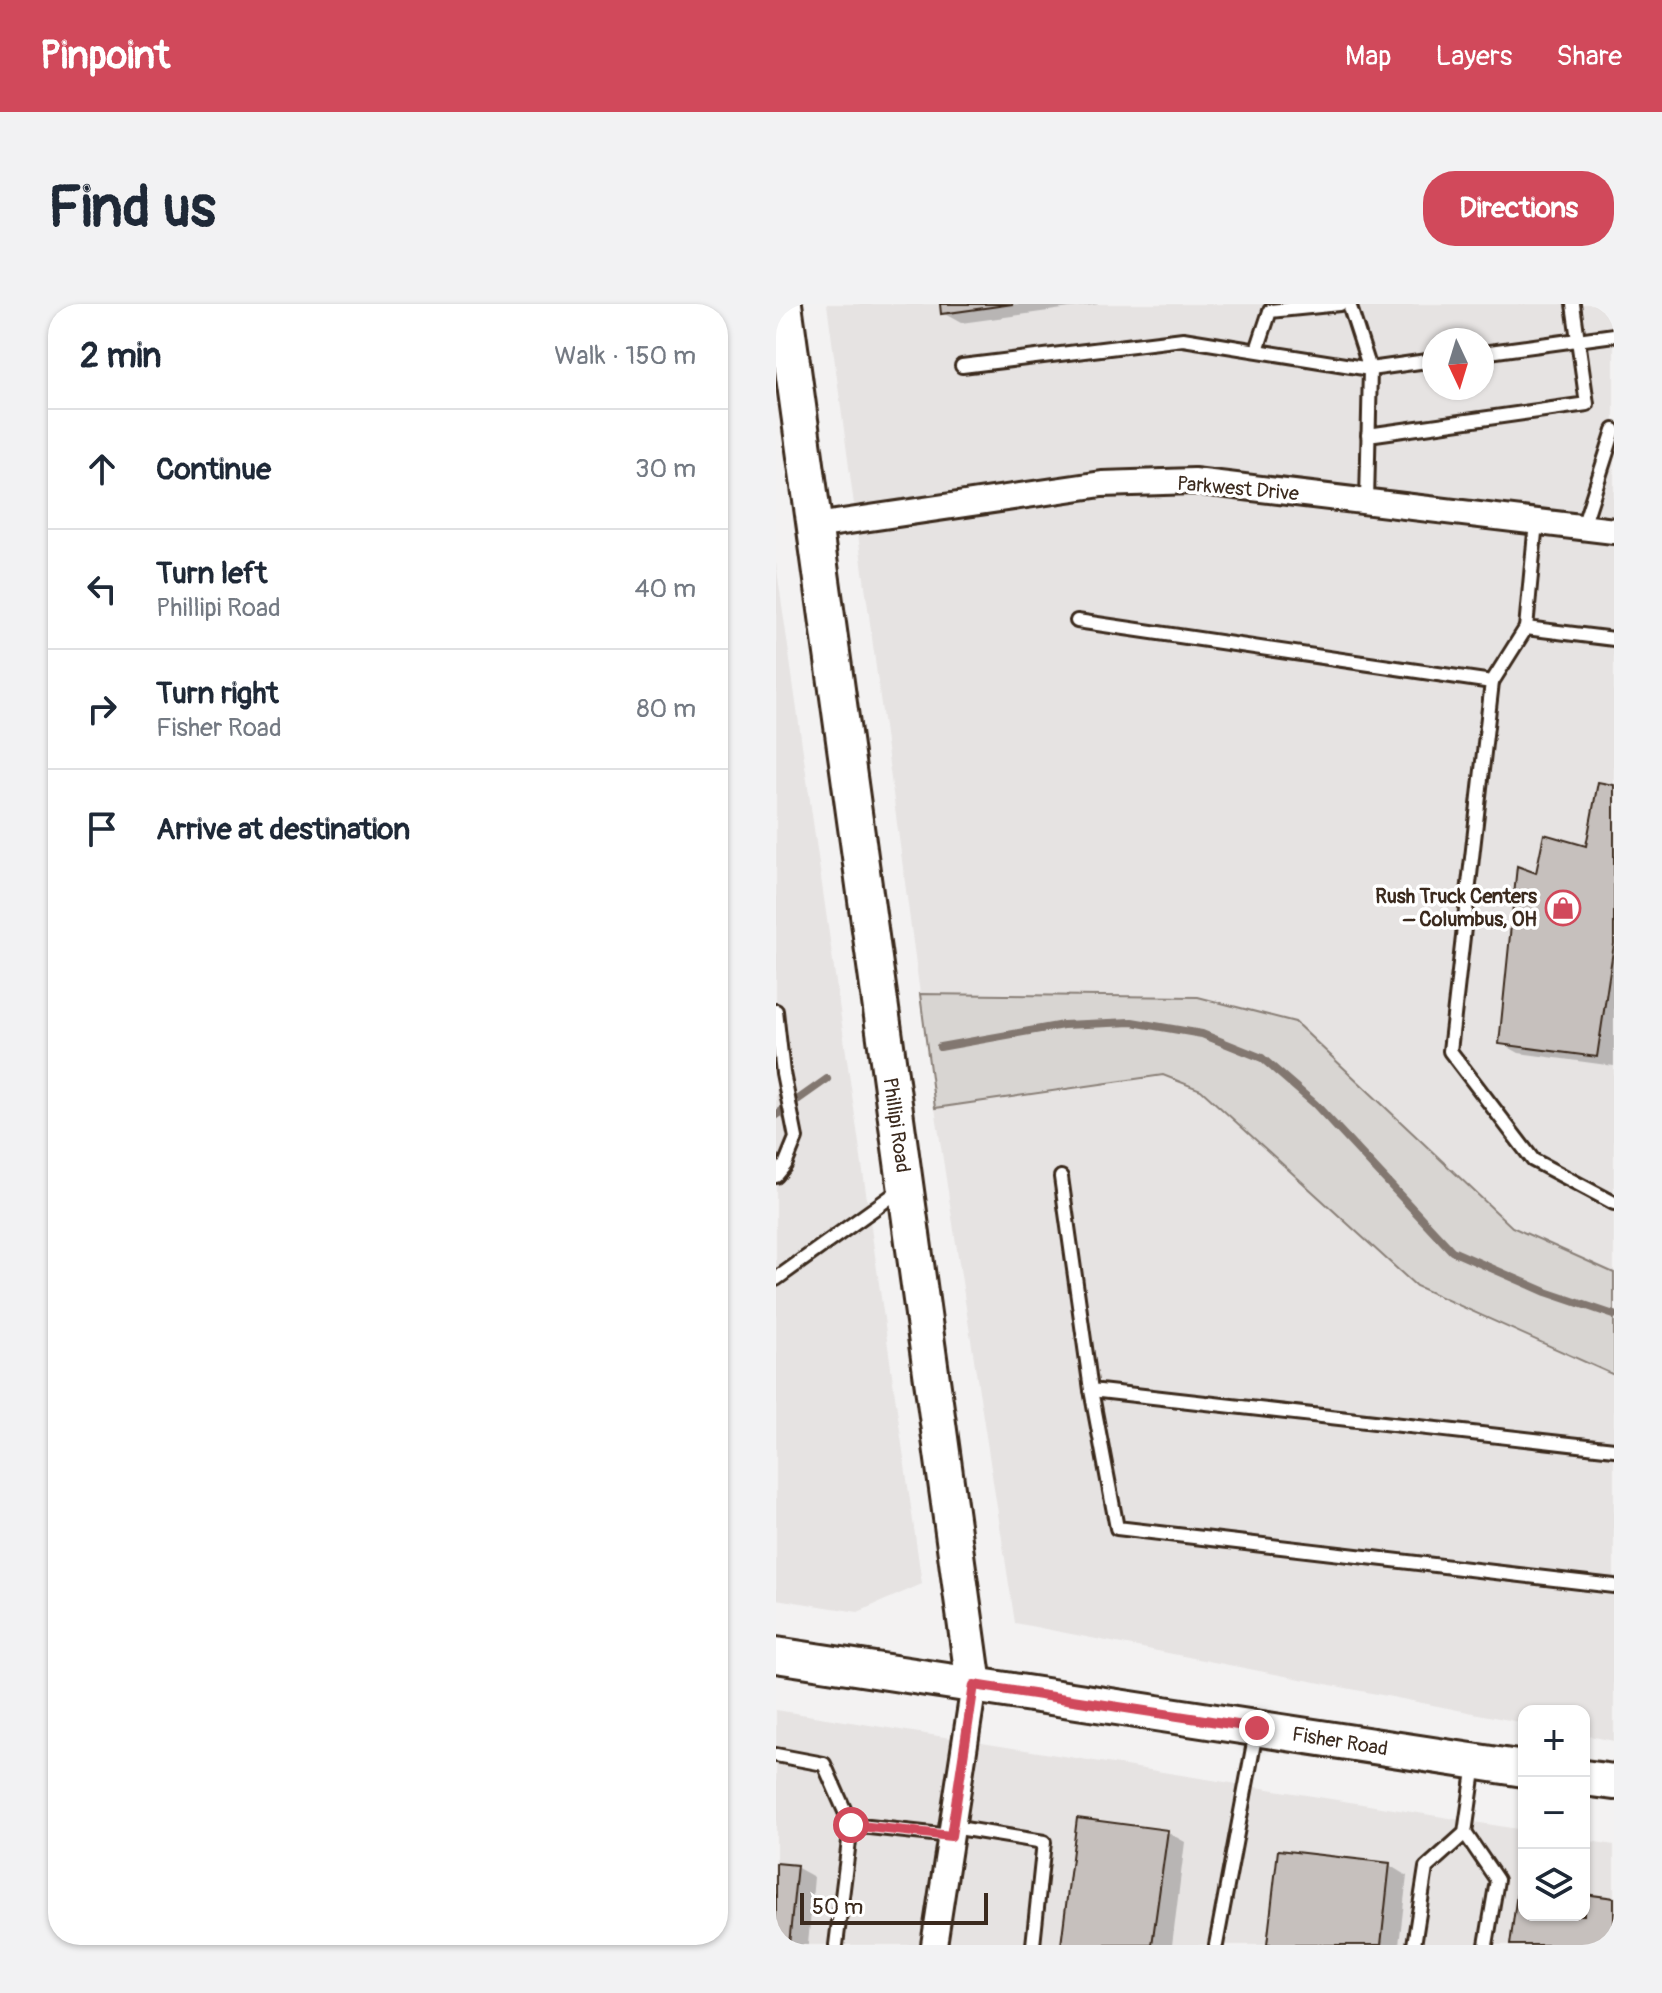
<!DOCTYPE html>
<html lang="en">
<head>
<meta charset="utf-8">
<style>
  body { margin:0; font-family:Pangolin,sans-serif; background:#f2f2f3; color:#1f2937 }
  .controls { position:absolute; right:24px; bottom:24px; display:grid; overflow:hidden; border-radius:16px; box-shadow:0 2px 6px #0004 }
  .controls button { width:72px; height:72px; display:grid; place-items:center; padding:0; border:0; border-bottom:2px solid #e0e1e3; background:#fff; color:#1f2937; font:40px sans-serif }
  .compass { position:absolute; left:646px; top:24px; width:72px; height:72px; border-radius:50%; background:#fff; box-shadow:0 2px 6px #0004; rotate:176deg }
  .scale { position:absolute; left:24px; bottom:20px; width:188px; box-sizing:border-box; padding-left:8px; border:4px solid #3b2a1e; border-top:0; font-size:22px; line-height:28px; white-space:nowrap; color:#3b2a1e; -webkit-text-stroke:6px #fff; paint-order:stroke }
  .stop { position:absolute; width:24px; height:24px; margin:-18px; border:6px solid #d1495b; border-radius:50%; background:#fff }
  .stop.end { background:#d1495b; border-color:#fff; box-shadow:0 2px 8px #0008 }
  .list { margin:0; padding:0; list-style:none }
  h2 { display:flex; justify-content:space-between; align-items:center; height:104px; margin:0; padding:0 32px; font-size:34px }
  h2 small { font-size:26px; font-weight:400; color:#747a83 }
  .list li { display:grid; grid-template-columns:52px 1fr auto; gap:24px; align-items:center; box-sizing:border-box; height:120px; padding:0 32px; border-top:2px solid #e0e1e3 }
  .list b { display:block; font-size:30px; white-space:nowrap }
  .list p { margin:0; font-size:26px; white-space:nowrap; color:#747a83 }
  .list em { font-size:26px; font-style:normal; color:#747a83 }
  .icon { flex:none; width:44px; height:44px; fill:none; stroke:currentColor; stroke-width:2; stroke-linecap:round; stroke-linejoin:round }
  .map { position:relative; flex:none; width:838px; height:1641px; overflow:hidden; border-radius:32px }
  header { display:flex; align-items:center; gap:48px; box-sizing:border-box; height:112px; padding:0 40px; background:#d1495b; color:#fff }
  header strong { font-size:38px }
  nav { display:flex; gap:44px; margin-inline-start:auto; font-size:28px }
  .intro { display:flex; align-items:center; justify-content:space-between; box-sizing:border-box; height:192px; padding:0 48px }
  h1 { margin:0; font-size:56px }
  .button { padding:20px 36px; border-radius:32px; background:#d1495b; color:#fff; font-size:28px; font-weight:700 }
  main { display:flex; gap:48px; padding:0 48px }
  aside { flex:1; background:#fff; border-radius:32px; box-shadow:0 2px 6px #0004 }
  .map>svg:first-child { display:block }
</style>
</head>
<body>
<header>
<strong>Pinpoint</strong>
<nav><a>Map</a><a>Layers</a><a>Share</a></nav>
</header>
<div class="intro"><h1>Find us</h1><a class="button">Directions</a></div>
<main>
<aside>
<h2>2 min<small>Walk · 150 m</small></h2>
<ul class="list">
<li><svg class="icon" aria-label="ahead" viewBox="0 0 24 24"><path d="M12 20V5M6 11l6-6 6 6"/></svg><div><b>Continue</b></div><em>30 m</em></li>
<li><svg class="icon" aria-label="left" viewBox="0 0 24 24"><path d="M17 20v-9H6M10 6l-5 5 5 5"/></svg><div><b>Turn left</b><p>Phillipi Road</p></div><em>40 m</em></li>
<li><svg class="icon" aria-label="right" viewBox="0 0 24 24"><path d="M7 20v-9h11M14 6l5 5-5 5"/></svg><div><b>Turn right</b><p>Fisher Road</p></div><em>80 m</em></li>
<li><svg class="icon" aria-label="arrive" viewBox="0 0 24 24"><path d="M6 21V4h12l-3 4 3 4H6"/></svg><div><b>Arrive at destination</b></div></li>
</ul>
</aside>
<div class="map">
<svg width="838" height="1641" viewBox="0 0 838 1641">
  <rect width="100%" height="100%" fill="#f3f2f2"/>
  <filter id="ink" filterUnits="userSpaceOnUse"><feTurbulence type="fractalNoise" baseFrequency=".0125" numOctaves="2"/><feDisplacementMap in="SourceGraphic" scale="16" xChannelSelector="R" yChannelSelector="G"/><feConvolveMatrix kernelMatrix="1 2 1 2 8 2 1 2 1" color-interpolation-filters="sRGB"/></filter>
  <g filter="url(#ink)">
    <g fill="#e6e3e2" fill-rule="evenodd">
      <path d="M51,0H838V969L736,924L519,718L422,693L144,690ZM658,36H706V84H658Z"/>
      <path d="M0,259L146,1280L82,1308L0,1295Z"/>
      <path d="M387,771L425,786L640,982L838,1071V1437L808,1431V1407H748V1419L239,1319L159,804Z"/>
      <path d="M0,1406L748,1526V1611H808V1536L838,1541V1641H0Z"/>
    </g>
    <path fill="#d8d5d2" stroke="#8a8078" stroke-width="2" d="M144,690L422,693L519,718L736,923L838,969V1071L640,982L425,786L387,771L159,804Z"/>
    <g fill="#0003">
      <path d="M166,0H323L185,19L167,9Z"/>
      <path d="M838,484V762L743,749L725,739L761,572L812,545Z"/>
      <path d="M391,1528L409,1538L396,1641H287Z"/>
      <path d="M0,1561L20,1563L38,1573L32,1641H0Z"/>
      <path d="M613,1561L631,1572L623,1641H493Z"/>
    </g>
    <g fill="none" stroke-linecap="round" stroke-linejoin="round">
      <g stroke="#827770" stroke-width="8">
        <path d="M164,743L287,721L356,718L426,730L486,754L539,800L676,947L770,988L838,1011"/>
        <path d="M0,811L51,775"/>
      </g>
    </g>
    <g fill="#c6c0bd" stroke="#3b2a1e" stroke-width="2">
      <path d="M164,0H237L165,10Z"/>
      <path d="M822,478L838,481V640L821,753L723,740L741,562L760,569L768,530L810,542Z"/>
      <path d="M301,1514L392,1526L376,1641H285Z"/>
      <path d="M502,1546L614,1559L605,1641H491Z"/>
      <path d="M0,1559L21,1561L13,1641H0Z"/>
      <path d="M742,1582L748,1583V1611H808V1590L838,1594V1641H734Z"/>
    </g>
    <g fill="none" stroke-linecap="round" stroke-linejoin="round">
      <g stroke="#3b2a1e" stroke-width="18">
        <g id="service">
          <path d="M573,0L594,65L591,197"/>
          <path d="M481,46L494,7L564,0"/>
          <path d="M706,49L838,31"/>
          <path d="M186,62L407,35L594,65L658,56"/>
          <path d="M592,131L811,100L797,0"/>
          <path d="M760,218L750,324L838,335"/>
          <path d="M807,223L838,126"/>
          <path d="M301,317L716,378L750,324"/>
          <path d="M716,378L674,747L757,856L838,899"/>
          <path d="M0,707L7,769L20,834L9,861L0,872"/>
          <path d="M285,873L315,1086L838,1145"/>
          <path d="M0,975L127,884"/>
          <path d="M315,1086L341,1224L838,1282"/>
          <path d="M0,1451L48,1460L75,1521L60,1641"/>
          <path d="M75,1521L175,1532"/>
          <path d="M176,1523L268,1538L257,1641"/>
          <path d="M689,1529L721,1576L710,1641"/>
          <path d="M440,1641L480,1428"/>
          <path d="M638,1641L650,1564L689,1529L699,1460"/>
        </g>
      </g>
      <g stroke="#3b2a1e" stroke-width="30">
        <g id="minor">
          <path d="M39,222L326,180L418,177L838,227"/>
          <path d="M158,1641L198,1381"/>
        </g>
      </g>
      <g stroke="#3b2a1e" stroke-width="40">
        <g id="secondary">
          <path d="M8,0L198,1381"/>
          <path d="M0,1351L748,1465"/>
          <path d="M808,1474L838,1478"/>
        </g>
      </g>
      <use href="#service" stroke="#fff" stroke-width="12"/>
      <use href="#minor" stroke="#fff" stroke-width="24"/>
      <use href="#secondary" stroke="#fff" stroke-width="34"/>
    </g>
  </g>
  <g fill="none" stroke-linecap="round" stroke-linejoin="round" filter="url(#ink)">
    <path stroke="#d1495b" stroke-width="10" d="M75,1521L175,1532L198,1381L481,1424"/>
  </g>
  <defs>
    <g id="shop-ring" transform="scale(1.8)"><circle r="9.5" fill="#fff" stroke="#d1495b" stroke-width="1.5"/><path d="M-5-2.5h2.3a2.7 3.5 0 0 1 5.4 0H5L5.5 6h-11ZM-1.5-2.5h3a1.5 2.3 0 0 0-3 0Z" fill="#d1495b"/></g>
  </defs>
  <g fill-rule="evenodd">
    <use href="#shop-ring" x="787" y="604"/>
  </g>
  <g text-anchor="middle" stroke-width="7" stroke-linejoin="round" paint-order="stroke">
    <g font-size="20" fill="#3b2a1e" stroke="#fff">
      <text transform="translate(462 184) rotate(5)" y="7">Parkwest Drive</text>
      <text transform="translate(121 821) rotate(82)" y="7">Phillipi Road</text>
      <text transform="translate(564 1437) rotate(9)" y="7">Fisher Road</text>
    </g>
    <g font-size="20" font-weight="bold" fill="#3b2a1e" stroke="#fff" text-anchor="end">
      <text x="761" y="599">Rush Truck Centers<tspan x="761" dy="23">– Columbus, OH</tspan></text>
    </g>
  </g>
</svg>
<div class="controls">
<button>+</button>
<button>−</button>
<button><svg class="icon" aria-label="layers" viewBox="0 0 24 24"><path d="M12 4l9 5-9 5-9-5zM3 14l9 5 9-5"/></svg></button>
</div>
<svg class="compass" viewBox="-18 -18 36 36"><path d="M0-13l5 13h-10z" fill="#e53935"/><path d="M0 13l5-13h-10z" fill="#747a83"/></svg>
<div class="scale">50 m</div>
<div class="stop" style="left:75px;top:1521px"></div>
<div class="stop end" style="left:481px;top:1424px"></div>
</div>
</main>
</body>
</html>
